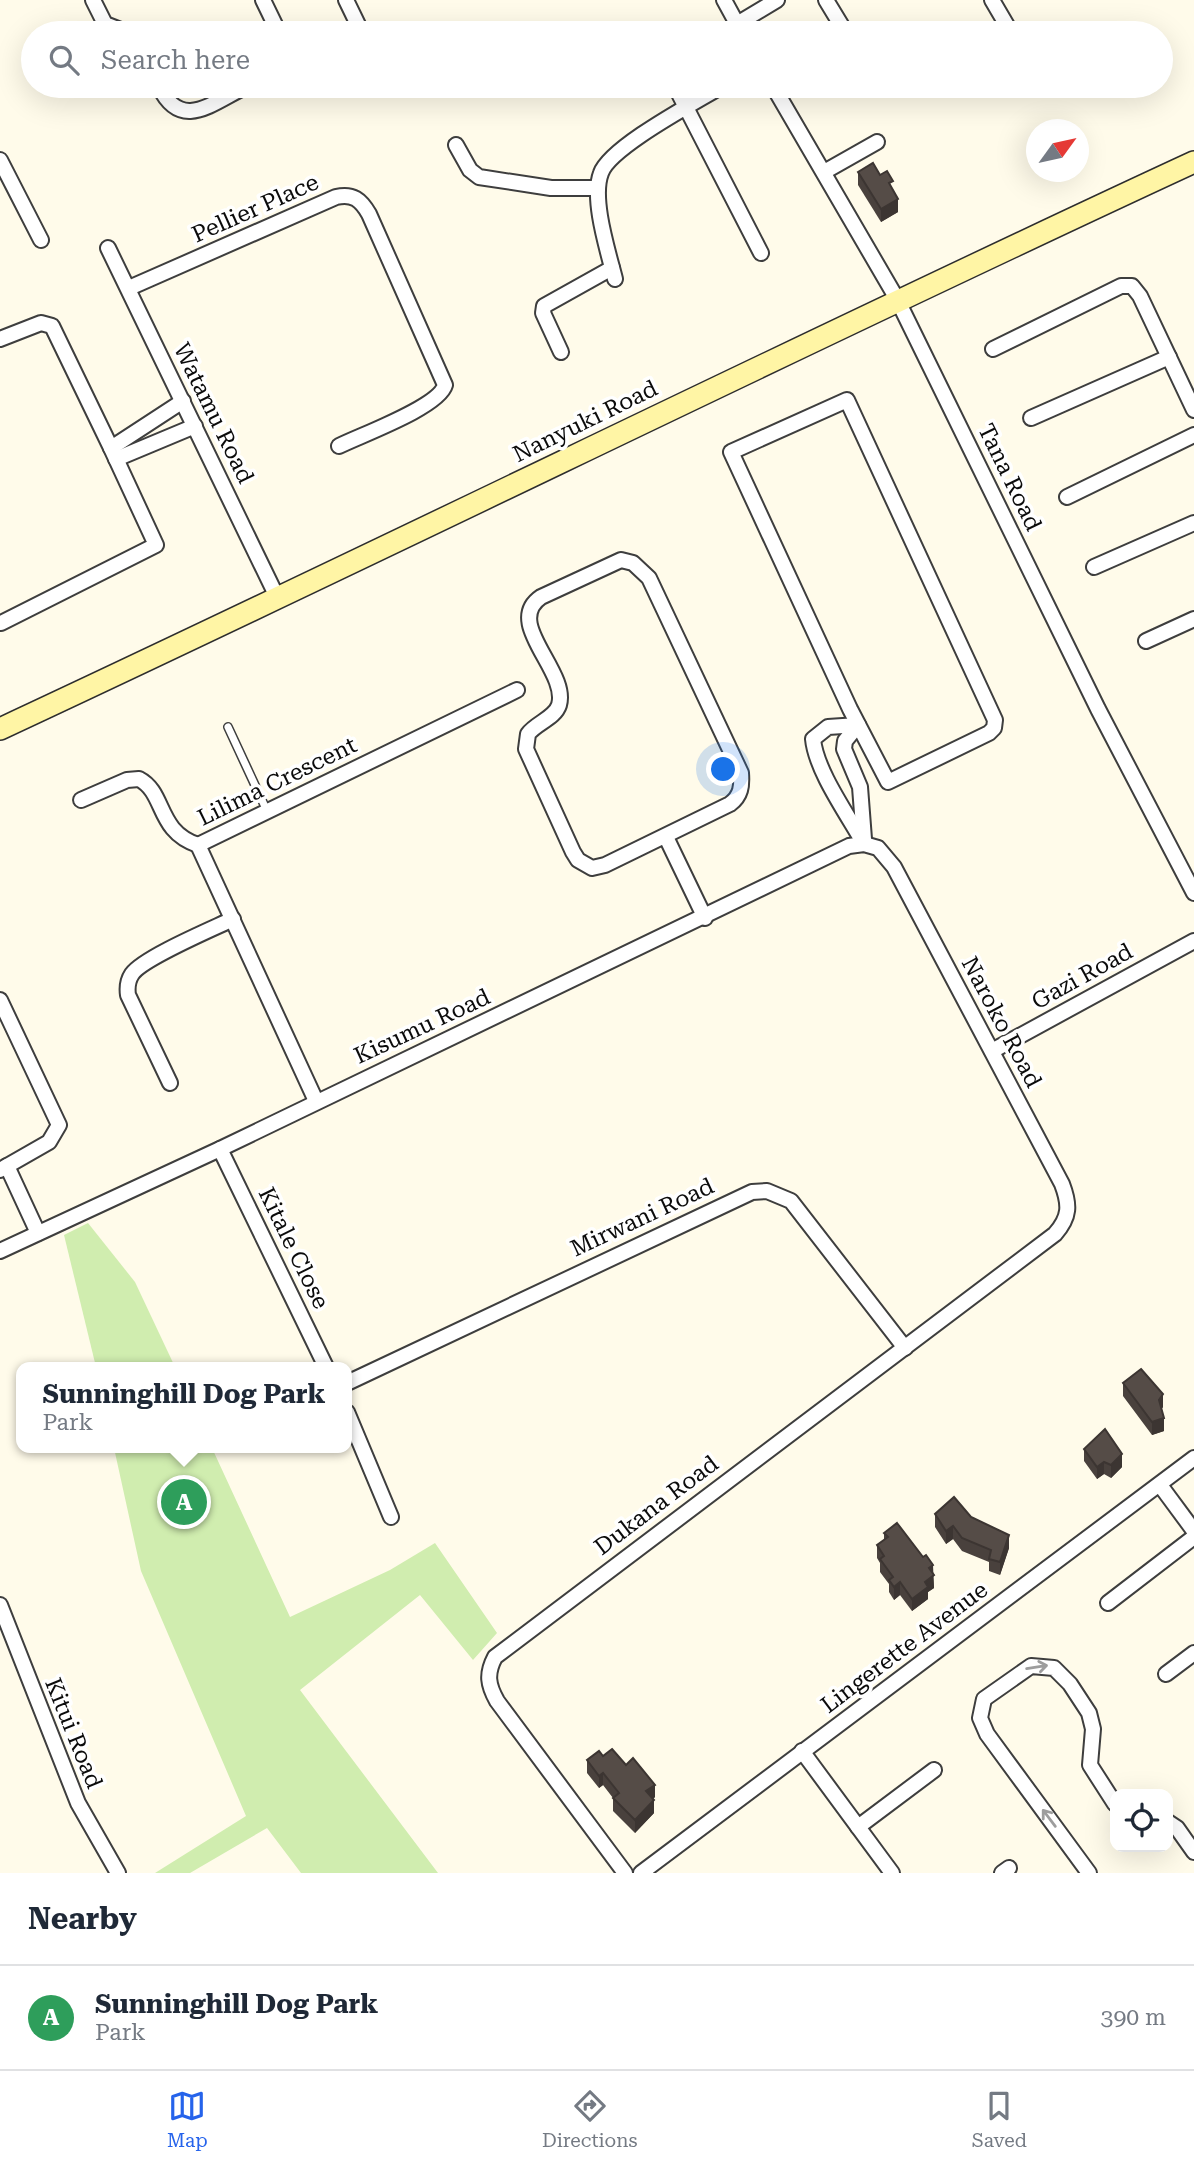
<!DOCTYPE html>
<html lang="en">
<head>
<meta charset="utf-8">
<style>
  body { margin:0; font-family:"Roboto Serif",serif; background:#f2f2f3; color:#1f2937 }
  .controls { position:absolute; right:21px; bottom:21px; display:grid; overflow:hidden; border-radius:14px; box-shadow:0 7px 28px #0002 }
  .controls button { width:63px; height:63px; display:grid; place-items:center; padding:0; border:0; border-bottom:2px solid #e0e1e3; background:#fff; color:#1f2937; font:35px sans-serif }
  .compass { position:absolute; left:1026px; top:119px; width:63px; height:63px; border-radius:50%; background:#fff; box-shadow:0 7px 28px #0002; rotate:57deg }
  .you { position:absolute; left:724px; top:770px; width:24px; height:24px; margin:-18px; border:5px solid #fff; border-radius:50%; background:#1a73e8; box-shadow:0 0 0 10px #1a73e833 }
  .badge { display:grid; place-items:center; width:46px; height:46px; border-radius:50%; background:#2563eb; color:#fff; font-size:23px; font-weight:700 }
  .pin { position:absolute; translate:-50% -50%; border:4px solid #fff; box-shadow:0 2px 7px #0006 }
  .popup { position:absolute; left:16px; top:1362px; width:336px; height:91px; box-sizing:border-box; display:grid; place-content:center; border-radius:14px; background:#fff; filter:drop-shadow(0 2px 5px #0005); font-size:23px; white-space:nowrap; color:#747a83 }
  .popup b { font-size:26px; color:#1f2937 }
  .popup::after { content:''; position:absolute; left:50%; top:100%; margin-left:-14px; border:14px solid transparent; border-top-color:#fff }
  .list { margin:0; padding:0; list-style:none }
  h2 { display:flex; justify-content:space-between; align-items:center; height:91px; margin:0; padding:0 28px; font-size:30px }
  h2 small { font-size:23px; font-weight:400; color:#747a83 }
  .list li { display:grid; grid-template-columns:46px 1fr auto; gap:21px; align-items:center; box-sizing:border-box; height:105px; padding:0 28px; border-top:2px solid #e0e1e3 }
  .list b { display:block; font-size:26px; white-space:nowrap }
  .list p { margin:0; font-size:23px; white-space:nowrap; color:#747a83 }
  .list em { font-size:23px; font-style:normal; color:#747a83 }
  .icon { flex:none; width:38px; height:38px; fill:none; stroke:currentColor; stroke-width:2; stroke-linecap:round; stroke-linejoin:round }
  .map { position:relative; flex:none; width:1194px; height:1873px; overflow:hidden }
  .search { position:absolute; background:#fff; box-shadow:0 7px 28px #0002; left:21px; right:21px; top:21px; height:77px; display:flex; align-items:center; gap:18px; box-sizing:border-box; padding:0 24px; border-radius:38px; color:#747a83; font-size:26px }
  .sheet { height:196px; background:#fff }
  nav { display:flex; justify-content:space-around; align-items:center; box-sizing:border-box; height:98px; border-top:2px solid #e0e1e3; background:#fff; font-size:19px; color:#747a83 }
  nav a { display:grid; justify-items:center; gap:4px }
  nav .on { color:#2563eb }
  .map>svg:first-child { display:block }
</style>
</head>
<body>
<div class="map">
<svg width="1194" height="1873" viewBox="0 0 1194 1873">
  <rect width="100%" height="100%" fill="#fffbea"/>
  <g fill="#d0edaf">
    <path d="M88,1223L135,1282L175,1367H96L64,1235Z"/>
    <path d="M114,1448H212L290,1617L390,1570L435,1543L497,1633L473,1660L420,1595L300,1690L438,1873H301L267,1828L190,1873H155L246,1816L141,1571Z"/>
  </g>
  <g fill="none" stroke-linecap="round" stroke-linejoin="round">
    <g stroke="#3e3e3e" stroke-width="10">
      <path id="lane" d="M228,727L267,811"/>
    </g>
    <g stroke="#3e3e3e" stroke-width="18">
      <g id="street">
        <path d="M93,0L105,24L128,33"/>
        <path d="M263,0L279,33"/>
        <path d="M346,0L362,33"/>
        <path d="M724,0L742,33"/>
        <path d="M826,0L846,33"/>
        <path d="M992,0L1009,29"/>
        <path d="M737,24L777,0"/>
        <path d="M159,86C181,133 213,102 247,86"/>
        <path d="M675,86L761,253"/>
        <path d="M773,86L897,299L1098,709L1194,893"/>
        <path d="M456,145L470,170L479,177L551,188H598"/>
        <path d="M0,160L41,240"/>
        <path d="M824,172L877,142"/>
        <path d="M108,248L278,599"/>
        <path d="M615,279C608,251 591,199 601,173C610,147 696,102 722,86"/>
        <path d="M129,288L336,197C353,193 361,200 369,214L445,385C439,407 361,435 339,446"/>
        <path d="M0,339L41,323L52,326L111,448"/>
        <path d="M993,349L1121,286H1132L1140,296L1194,410"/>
        <path d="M561,352L543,313L544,306L612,268"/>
        <path d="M847,400L995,720L994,728L989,733L888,782L850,709L731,452Z"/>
        <path d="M1031,418L1169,357"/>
        <path d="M116,459L195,426"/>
        <path d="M1067,497L1194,435"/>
        <path d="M621,560L633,563L649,578L741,773C742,786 741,796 730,804L605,865L592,868L578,860L573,852L526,749L528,734C536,723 555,718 559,705C569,671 503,623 541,597Z"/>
        <path d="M1094,567L1194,523"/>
        <path d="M1,623L156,545L111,448L183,401"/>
        <path d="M1146,641L1194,619"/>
        <path d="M858,725L828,727L813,739C816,771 848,815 864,844"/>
        <path d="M858,725L845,741L844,749L860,787L864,839"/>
        <path d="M81,800L127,780L139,779C166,793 156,831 198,845"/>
        <path d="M666,837L705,918"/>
        <path d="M0,1000L59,1125L49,1142L0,1170"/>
        <path d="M992,1051L1194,941"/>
        <path d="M170,1083L128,995C127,988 128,980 132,974C143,958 212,929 233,919"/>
        <path d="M316,1101L198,845L517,690"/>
        <path d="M220,1149L326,1367"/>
        <path d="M7,1166L38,1233"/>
        <path d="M0,1251L220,1149L849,846L864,844L878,848L894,867L1062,1184C1070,1205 1070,1217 1055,1234L495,1657C486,1674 488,1685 497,1701L625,1873"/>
        <path d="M347,1383L752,1192L767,1191L791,1201L905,1348"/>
        <path d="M347,1412L391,1517"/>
        <path d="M1160,1485L1194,1531"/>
        <path d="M1108,1603L1194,1537"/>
        <path d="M0,1605L78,1803L118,1873"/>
        <path d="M1166,1674L1194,1653"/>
        <path d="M802,1751L892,1873"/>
        <path d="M1168,1822L1177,1828L1194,1852"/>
        <path d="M858,1827L934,1770"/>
        <path d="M641,1873L1194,1458"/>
        <path d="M1002,1873L1009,1868"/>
        <path d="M1089,1873L987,1734L980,1718L984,1699L1031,1666L1054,1668L1070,1684L1089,1713L1093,1729L1090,1765L1115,1804"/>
      </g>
    </g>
    <g stroke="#2d2d2d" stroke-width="24">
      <path id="secondary" d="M0,729C399,543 794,347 1194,162"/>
    </g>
    <use href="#lane" stroke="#fff" stroke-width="7"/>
    <use href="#street" stroke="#fff" stroke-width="14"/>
    <use href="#secondary" stroke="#fff5a5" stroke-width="21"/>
  </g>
  <g fill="#49413d">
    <path d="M858,172L880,175L893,189L898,212L881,222L858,185Z"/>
    <path d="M1123,1383L1163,1407L1161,1409L1164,1431L1152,1435L1123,1396Z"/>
    <path d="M1084,1449L1122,1467L1111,1478L1104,1474L1097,1479L1084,1461Z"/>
    <path d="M935,1514L971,1517L1009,1548L1000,1575L989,1571V1562L962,1551L953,1539L946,1544L935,1527Z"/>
    <path d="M884,1533L933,1574L934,1588L928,1592V1599L912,1611L900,1595L894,1600L889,1592V1584L880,1572V1563L877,1558V1545L884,1540Z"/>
    <path d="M603,1756L626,1765L655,1797L653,1799L654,1813L635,1833L613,1811V1798L603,1785L599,1788L587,1773V1760Z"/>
  </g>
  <g fill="#3c3532">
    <path d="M898,199V212L881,222V209Z"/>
    <path d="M1163,1394V1407L1159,1413V1400Z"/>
    <path d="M1164,1418V1431L1152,1435V1422Z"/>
    <path d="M1122,1454V1467L1111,1478V1465Z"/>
    <path d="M1104,1462V1474L1097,1479V1467Z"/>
    <path d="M953,1526V1539L946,1544V1531Z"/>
    <path d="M1009,1535V1548L1000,1575V1562Z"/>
    <path d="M933,1565L934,1588L928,1592V1599L912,1611V1599L925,1582L929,1568Z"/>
    <path d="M900,1582V1595L894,1600V1587Z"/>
    <path d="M603,1773V1785L599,1788V1776Z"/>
    <path d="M655,1785V1797L646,1804V1791Z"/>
    <path d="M654,1800V1813L635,1833V1820Z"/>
  </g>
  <g fill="#554c47" stroke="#3c3532" stroke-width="2">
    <path d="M873,163L880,175L887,171L893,181L889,183L898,199L881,209L858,172Z"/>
    <path d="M1141,1369L1163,1394L1159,1400L1164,1418L1152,1422L1123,1383Z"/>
    <path d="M1105,1429L1122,1454L1111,1465L1104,1462L1097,1467L1084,1449Z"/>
    <path d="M954,1497L971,1517L1009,1535L1000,1562L989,1559L991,1550L962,1538L953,1526L946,1531L935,1514Z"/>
    <path d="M897,1523L923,1557L926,1555L933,1565L929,1568L934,1575L925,1582L928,1587L912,1599L900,1582L894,1587L889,1580L893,1577L880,1559L884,1556L877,1545L888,1537L884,1533Z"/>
    <path d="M612,1749L626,1765L633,1758L655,1785L646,1791L654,1800L635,1820L613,1798L619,1793L603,1773L599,1776L587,1760L599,1751L603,1756Z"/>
  </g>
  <defs><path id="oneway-shaft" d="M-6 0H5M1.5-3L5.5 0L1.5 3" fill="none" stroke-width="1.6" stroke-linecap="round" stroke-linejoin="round" transform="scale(1.75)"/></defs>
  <g stroke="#9d9d9d">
    <use href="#oneway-shaft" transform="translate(1037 1667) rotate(-9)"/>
    <use href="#oneway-shaft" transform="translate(1049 1818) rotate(-127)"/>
  </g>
  <g text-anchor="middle" stroke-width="7" stroke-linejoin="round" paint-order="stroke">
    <g font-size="23" fill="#0b0b0b" stroke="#fff">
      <text transform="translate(255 208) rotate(-24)" y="8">Pellier Place</text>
      <text transform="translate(214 413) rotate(64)" y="8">Watamu Road</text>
      <text transform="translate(585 421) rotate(-26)" y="8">Nanyuki Road</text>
      <text transform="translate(1010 477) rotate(64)" y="8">Tana Road</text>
      <text transform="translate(277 781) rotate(-26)" y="8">Lilima Crescent</text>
      <text transform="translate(1082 976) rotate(-29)" y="8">Gazi Road</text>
      <text transform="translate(1002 1022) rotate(62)" y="8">Naroko Road</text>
      <text transform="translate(422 1026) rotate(-25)" y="8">Kisumu Road</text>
      <text transform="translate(642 1217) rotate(-25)" y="8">Mirwani Road</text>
      <text transform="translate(294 1248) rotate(64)" y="8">Kitale Close</text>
      <text transform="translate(656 1505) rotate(-37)" y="8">Dukana Road</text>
      <text transform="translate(904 1647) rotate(-37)" y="8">Lingerette Avenue</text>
      <text transform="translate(74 1733) rotate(68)" y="8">Kitui Road</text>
    </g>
  </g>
</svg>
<div class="controls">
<button><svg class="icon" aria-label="locate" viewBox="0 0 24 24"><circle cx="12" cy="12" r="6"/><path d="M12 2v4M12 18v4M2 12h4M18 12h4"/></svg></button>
</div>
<svg class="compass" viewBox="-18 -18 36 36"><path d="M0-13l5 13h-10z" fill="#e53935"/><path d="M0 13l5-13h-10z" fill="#747a83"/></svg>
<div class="you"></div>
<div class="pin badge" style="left:184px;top:1502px;background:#2e9e5b">A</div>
<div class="popup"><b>Sunninghill Dog Park</b>Park</div>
<div class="search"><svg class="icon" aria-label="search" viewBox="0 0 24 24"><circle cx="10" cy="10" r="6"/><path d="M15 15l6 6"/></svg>Search here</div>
</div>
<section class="sheet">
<h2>Nearby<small></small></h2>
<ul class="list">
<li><span class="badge" style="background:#2e9e5b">A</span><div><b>Sunninghill Dog Park</b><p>Park</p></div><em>390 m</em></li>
</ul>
</section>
<nav>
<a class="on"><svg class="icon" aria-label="map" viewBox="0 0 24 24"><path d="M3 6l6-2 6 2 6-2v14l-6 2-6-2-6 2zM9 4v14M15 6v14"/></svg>Map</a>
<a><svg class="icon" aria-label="directions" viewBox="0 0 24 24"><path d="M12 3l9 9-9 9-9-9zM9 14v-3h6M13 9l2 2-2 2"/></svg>Directions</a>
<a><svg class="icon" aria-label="saved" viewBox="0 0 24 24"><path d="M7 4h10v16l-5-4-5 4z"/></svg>Saved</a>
</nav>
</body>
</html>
